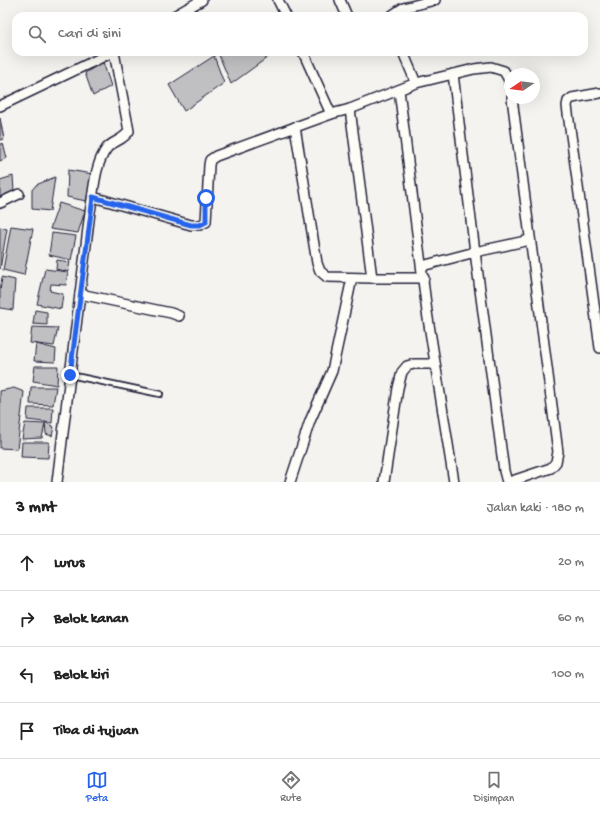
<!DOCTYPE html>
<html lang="id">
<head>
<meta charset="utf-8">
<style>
  body { margin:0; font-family:"Gochi Hand",sans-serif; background:#f2f2f2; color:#222 }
  .compass { position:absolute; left:504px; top:68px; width:36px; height:36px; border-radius:50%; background:#fff; box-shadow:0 4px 16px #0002; rotate:257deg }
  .stop { position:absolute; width:12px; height:12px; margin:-9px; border:3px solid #2563eb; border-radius:50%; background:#fff }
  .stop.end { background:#2563eb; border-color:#fff; box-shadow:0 1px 4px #0008 }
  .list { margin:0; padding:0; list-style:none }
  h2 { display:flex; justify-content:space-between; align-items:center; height:52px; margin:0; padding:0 16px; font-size:17px }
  h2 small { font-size:13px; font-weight:400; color:#767676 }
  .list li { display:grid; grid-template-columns:26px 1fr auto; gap:12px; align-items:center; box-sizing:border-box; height:56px; padding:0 16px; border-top:1px solid #e0e0e0 }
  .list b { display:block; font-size:15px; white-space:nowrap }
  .list em { font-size:13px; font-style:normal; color:#767676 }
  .icon { flex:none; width:22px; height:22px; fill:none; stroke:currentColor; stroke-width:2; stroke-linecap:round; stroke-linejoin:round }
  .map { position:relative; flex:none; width:600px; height:482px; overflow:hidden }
  .search { position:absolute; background:#fff; box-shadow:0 4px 16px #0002; left:12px; right:12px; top:12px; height:44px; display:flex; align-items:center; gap:10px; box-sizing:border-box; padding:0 14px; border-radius:12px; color:#767676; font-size:15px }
  .sheet { height:276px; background:#fff }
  nav { display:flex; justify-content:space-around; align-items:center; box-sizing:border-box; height:56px; border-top:1px solid #e0e0e0; background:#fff; font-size:11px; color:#767676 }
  nav a { display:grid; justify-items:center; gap:2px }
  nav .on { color:#2563eb }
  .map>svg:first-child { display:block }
</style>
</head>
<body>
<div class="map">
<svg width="600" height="482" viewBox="0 0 600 482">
  <rect width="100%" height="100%" fill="#f4f3ef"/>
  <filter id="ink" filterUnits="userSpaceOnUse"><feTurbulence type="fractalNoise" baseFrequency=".025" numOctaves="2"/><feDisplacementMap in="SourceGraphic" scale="8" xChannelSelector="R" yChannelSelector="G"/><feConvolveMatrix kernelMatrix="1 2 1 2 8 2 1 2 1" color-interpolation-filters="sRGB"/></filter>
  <g filter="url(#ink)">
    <g fill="#c0bfc2" stroke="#22223b">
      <path d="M220,52H275L231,84L218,53Z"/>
      <path d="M214,56L224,83L184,111L169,85Z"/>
      <path d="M103,62L111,86L93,96L85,73Z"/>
      <path d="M0,118L4,139L0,140Z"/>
      <path d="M3,143L7,158L0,161V144Z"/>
      <path d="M68,170L93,174L86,201L67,197Z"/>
      <path d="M13,176L14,191L0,197V180Z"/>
      <path d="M55,177L50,211L32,209V190L36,185Z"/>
      <path d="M59,203L85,211L78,233L50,229Z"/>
      <path d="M11,226L33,229L24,275L3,270Z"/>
      <path d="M0,227L7,229L0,269Z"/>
      <path d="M52,233L76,236L71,260L49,255Z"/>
      <path d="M57,260L70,262L68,272L56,269Z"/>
      <path d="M45,269L68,272L66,285L51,284L50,291L63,294L61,309L37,304Z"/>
      <path d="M2,277L15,280L13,310L0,308V291Z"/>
      <path d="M35,310L47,312V325L33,324Z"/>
      <path d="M32,327L58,328L54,346L30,343Z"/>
      <path d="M36,344L56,349L55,362L34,361Z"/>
      <path d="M35,366H58L57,385L33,381Z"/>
      <path d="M31,387H56L53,405L30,404Z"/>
      <path d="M14,388L24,392L17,449L0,448V391Z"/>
      <path d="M28,408H53L52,423L27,420Z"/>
      <path d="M45,422L54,427L52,436L46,434Z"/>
      <path d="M25,423L45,424L42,438L22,439Z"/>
      <path d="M22,442H49L48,458L21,457Z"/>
    </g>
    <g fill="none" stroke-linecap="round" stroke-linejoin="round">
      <g stroke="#22223b" stroke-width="8">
        <path id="service" d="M70,375L160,394"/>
      </g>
      <g stroke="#22223b" stroke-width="12">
        <g id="minor">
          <path d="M278,0L286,16"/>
          <path d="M340,0L347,16"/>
          <path d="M174,16L202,0"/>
          <path d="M391,16L403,8L435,0"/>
          <path d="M303,52L331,114"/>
          <path d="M403,52L416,83"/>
          <path d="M453,74L475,252L504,471L507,482"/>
          <path d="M399,90L427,312L454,482"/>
          <path d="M600,93L572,98L568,101L567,106L600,348"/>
          <path d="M0,106L113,52"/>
          <path d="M350,109L372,278"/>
          <path d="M295,127L317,263L320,271L327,277L372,278H424"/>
          <path d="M93,197L191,225H200L206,222L209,165L210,160L216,156L331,114L350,109L416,83L474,69L491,67L504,71L509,80L510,87"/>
          <path d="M0,203L19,194"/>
          <path d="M422,266L475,252L530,240"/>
          <path d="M80,294L171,313L179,316"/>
          <path d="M57,482L90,212C94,192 94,165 107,148C113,141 124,140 129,131L114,52"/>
          <path d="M290,482L310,421L332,371L352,278"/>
          <path d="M384,482L398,388L402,372L407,366L414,364H435"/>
          <path d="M509,482L551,468L556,462L558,452L512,98"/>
        </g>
      </g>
      <use href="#service" stroke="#fdfcf7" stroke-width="4.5"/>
      <use href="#minor" stroke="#fdfcf7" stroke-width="9"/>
    </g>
  </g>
  <g fill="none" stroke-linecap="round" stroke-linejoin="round" filter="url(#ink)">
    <path stroke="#2563eb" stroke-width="5" d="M70,375L93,197L191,225H200L206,222V198"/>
  </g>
</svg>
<svg class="compass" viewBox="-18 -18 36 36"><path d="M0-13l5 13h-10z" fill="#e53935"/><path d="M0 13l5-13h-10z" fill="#767676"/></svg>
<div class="stop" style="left:206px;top:198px"></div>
<div class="stop end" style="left:70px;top:375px"></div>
<div class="search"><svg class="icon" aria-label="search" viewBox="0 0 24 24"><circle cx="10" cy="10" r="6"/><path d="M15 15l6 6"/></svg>Cari di sini</div>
</div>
<section class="sheet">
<h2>3 mnt<small>Jalan kaki · 180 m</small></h2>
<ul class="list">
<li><svg class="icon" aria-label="ahead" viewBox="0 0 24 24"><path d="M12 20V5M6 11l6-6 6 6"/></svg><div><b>Lurus</b></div><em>20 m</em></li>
<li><svg class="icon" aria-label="right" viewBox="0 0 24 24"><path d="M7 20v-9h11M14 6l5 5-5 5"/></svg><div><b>Belok kanan</b></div><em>60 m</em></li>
<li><svg class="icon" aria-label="left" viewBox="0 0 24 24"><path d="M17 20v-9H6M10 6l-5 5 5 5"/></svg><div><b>Belok kiri</b></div><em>100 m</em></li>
<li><svg class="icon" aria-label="arrive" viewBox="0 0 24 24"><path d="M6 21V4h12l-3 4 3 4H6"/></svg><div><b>Tiba di tujuan</b></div></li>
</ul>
</section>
<nav>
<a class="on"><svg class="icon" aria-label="map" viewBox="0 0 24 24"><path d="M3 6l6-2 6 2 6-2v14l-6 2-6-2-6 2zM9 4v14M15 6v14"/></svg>Peta</a>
<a><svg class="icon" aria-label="directions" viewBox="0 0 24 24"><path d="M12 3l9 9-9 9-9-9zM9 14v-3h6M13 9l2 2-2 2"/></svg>Rute</a>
<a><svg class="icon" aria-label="saved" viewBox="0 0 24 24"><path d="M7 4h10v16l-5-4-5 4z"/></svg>Disimpan</a>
</nav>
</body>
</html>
